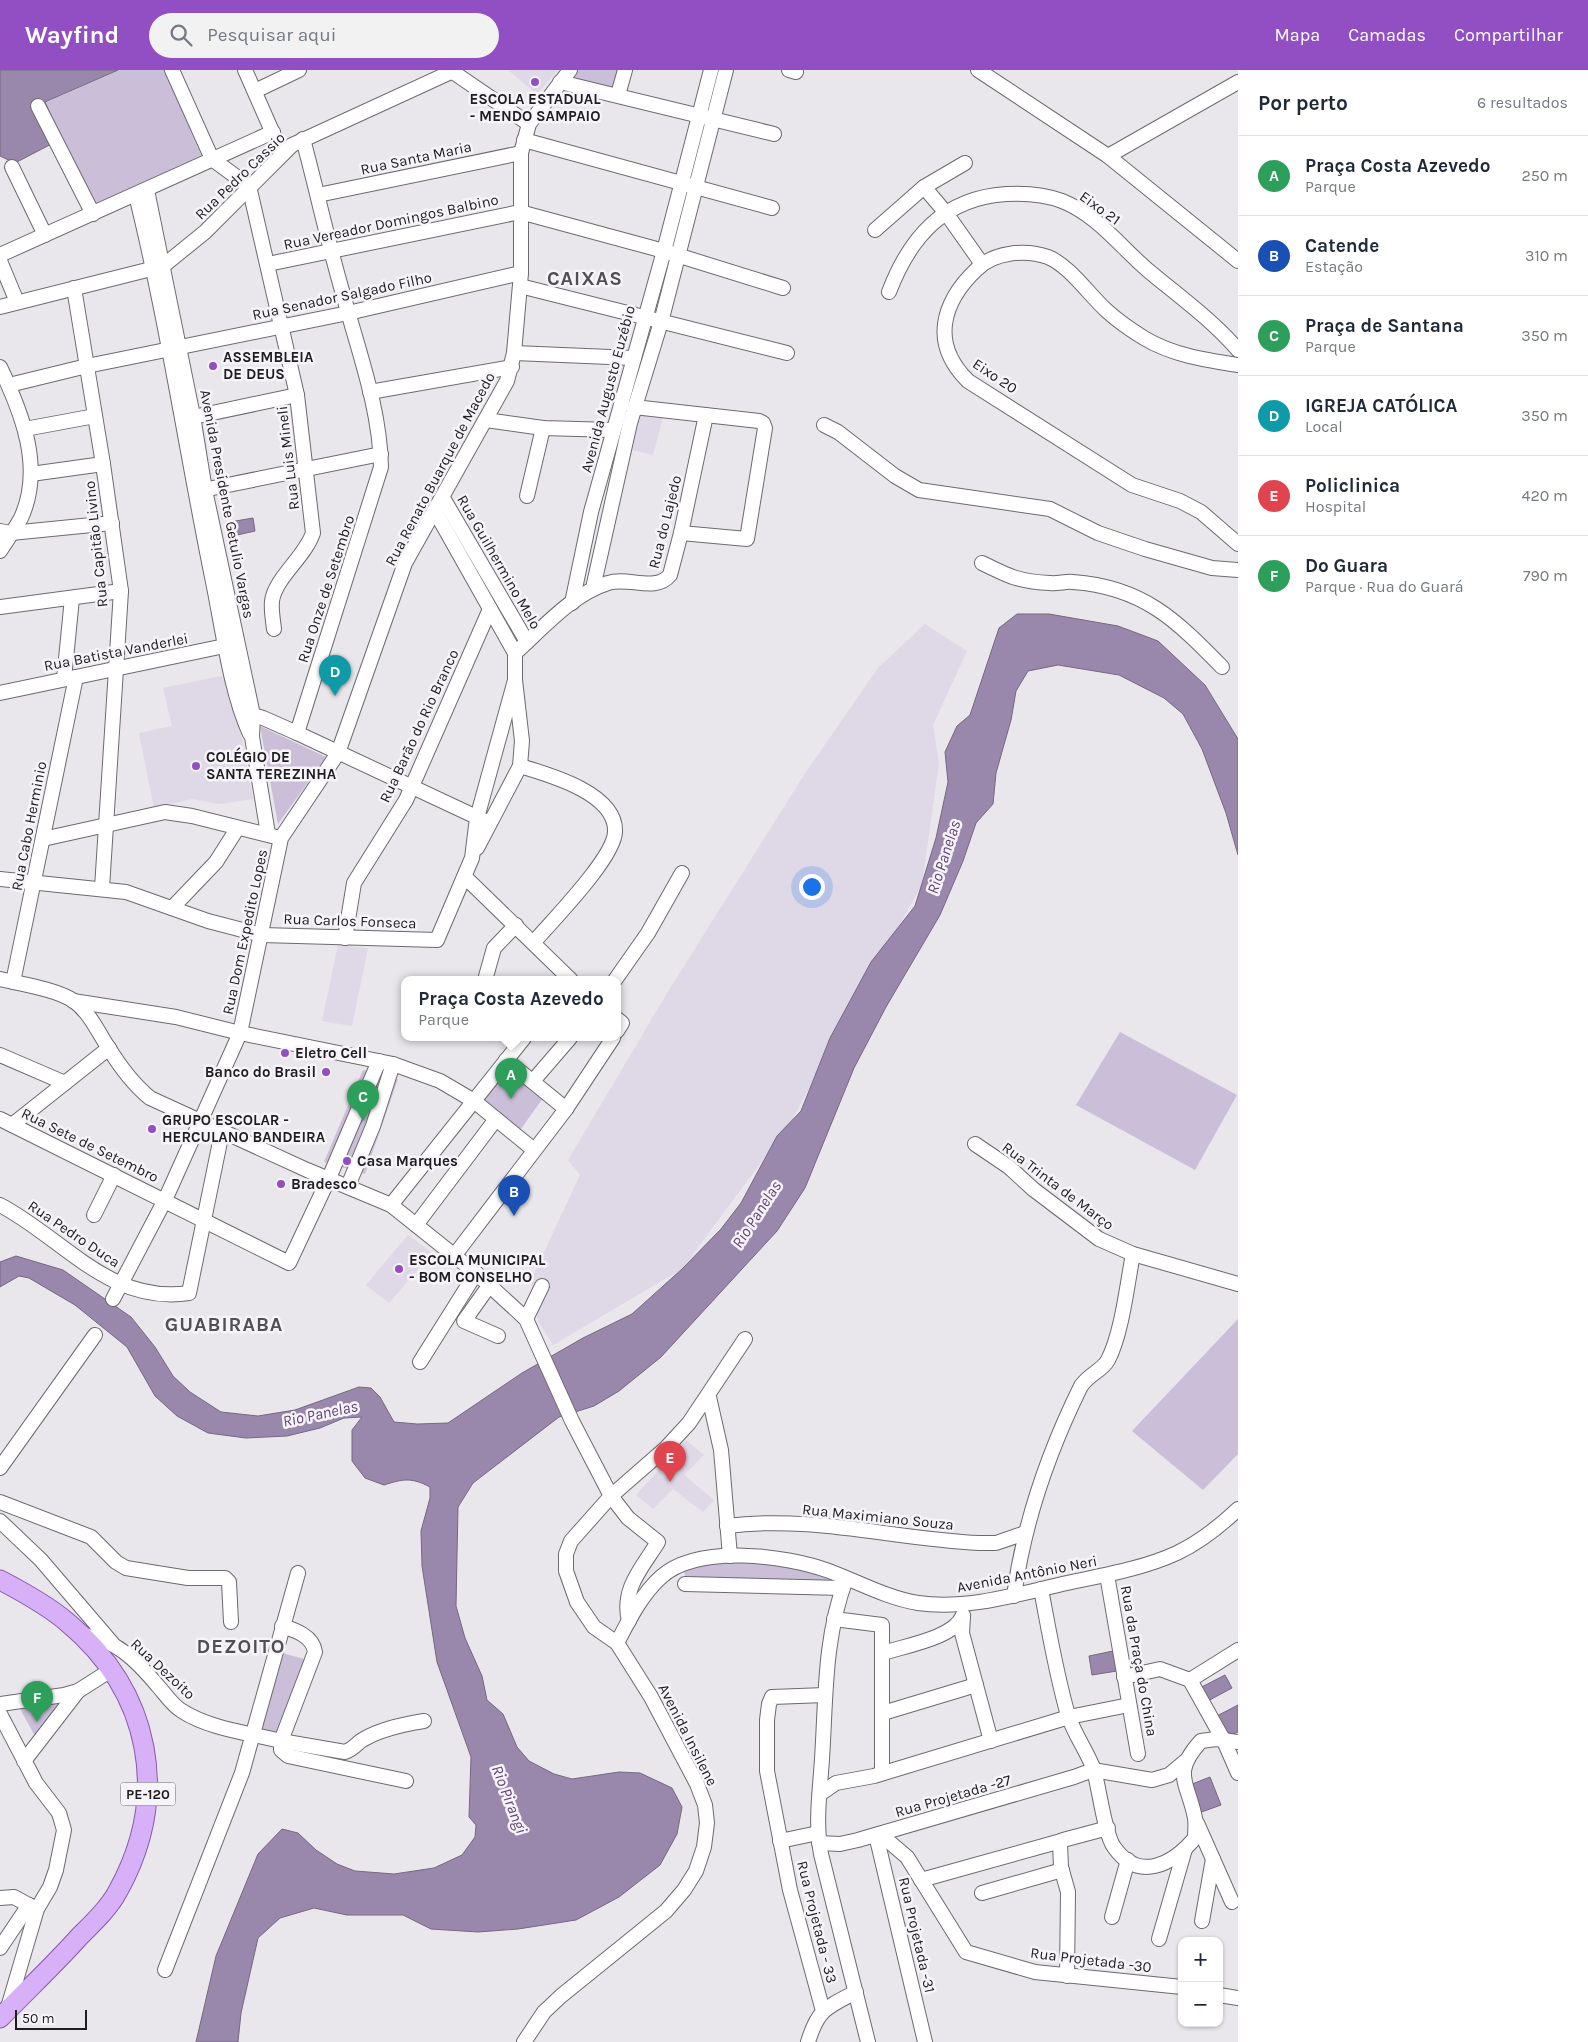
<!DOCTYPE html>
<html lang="pt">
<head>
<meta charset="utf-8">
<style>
  body { margin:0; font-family:Karla,sans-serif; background:#f2f2f3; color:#1f2937 }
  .controls { position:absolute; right:15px; bottom:15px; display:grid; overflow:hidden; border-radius:10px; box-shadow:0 1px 4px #0004 }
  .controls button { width:45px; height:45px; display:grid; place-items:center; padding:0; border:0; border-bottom:1px solid #e0e1e3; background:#fff; color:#1f2937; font:25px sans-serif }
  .scale { position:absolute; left:15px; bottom:12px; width:72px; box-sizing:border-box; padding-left:5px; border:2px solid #1e1d1f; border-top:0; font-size:14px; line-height:18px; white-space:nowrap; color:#1e1d1f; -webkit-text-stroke:4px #f6f3f9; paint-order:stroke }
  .you { position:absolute; left:811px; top:816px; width:18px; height:18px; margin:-12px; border:4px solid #fff; border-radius:50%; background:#1a73e8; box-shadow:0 0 0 8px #1a73e833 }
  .badge { display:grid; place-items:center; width:32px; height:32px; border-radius:50%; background:#924fc4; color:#fff; font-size:16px; font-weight:700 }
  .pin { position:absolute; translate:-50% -41px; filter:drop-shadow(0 1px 2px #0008) }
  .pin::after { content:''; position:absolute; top:26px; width:18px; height:15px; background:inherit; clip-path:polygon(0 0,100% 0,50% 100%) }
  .popup { position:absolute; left:401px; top:906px; width:220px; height:65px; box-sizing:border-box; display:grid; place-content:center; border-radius:10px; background:#fff; filter:drop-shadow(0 1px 4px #0005); font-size:16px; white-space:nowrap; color:#747a83 }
  .popup b { font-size:19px; color:#1f2937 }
  .popup::after { content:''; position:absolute; left:50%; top:100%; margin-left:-10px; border:10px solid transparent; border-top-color:#fff }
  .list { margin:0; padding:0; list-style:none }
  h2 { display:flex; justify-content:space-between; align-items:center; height:65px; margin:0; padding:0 20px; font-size:21px }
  h2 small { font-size:16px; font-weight:400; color:#747a83 }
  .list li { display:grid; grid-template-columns:32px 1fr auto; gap:15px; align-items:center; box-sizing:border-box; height:80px; padding:0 20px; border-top:1px solid #e0e1e3 }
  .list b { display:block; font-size:19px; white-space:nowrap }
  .list p { margin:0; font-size:16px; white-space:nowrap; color:#747a83 }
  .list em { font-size:16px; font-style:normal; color:#747a83 }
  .icon { flex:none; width:28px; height:28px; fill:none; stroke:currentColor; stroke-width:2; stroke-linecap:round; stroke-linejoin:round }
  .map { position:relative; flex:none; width:1238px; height:1972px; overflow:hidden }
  header { display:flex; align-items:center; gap:30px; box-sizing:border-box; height:70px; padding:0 25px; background:#924fc4; color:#fff }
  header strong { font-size:24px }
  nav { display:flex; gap:28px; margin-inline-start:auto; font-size:18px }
  .search { width:350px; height:45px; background:#f2f2f3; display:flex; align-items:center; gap:12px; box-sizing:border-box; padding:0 18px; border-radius:28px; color:#747a83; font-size:19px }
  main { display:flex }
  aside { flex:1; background:#fff }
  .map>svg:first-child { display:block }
</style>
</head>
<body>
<header>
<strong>Wayfind</strong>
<div class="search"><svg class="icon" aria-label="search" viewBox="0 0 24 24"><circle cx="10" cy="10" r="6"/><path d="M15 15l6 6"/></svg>Pesquisar aqui</div>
<nav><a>Mapa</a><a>Camadas</a><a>Compartilhar</a></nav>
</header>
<main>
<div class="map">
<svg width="1238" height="1972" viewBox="0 0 1238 1972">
  <rect width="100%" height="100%" fill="#e9e6ec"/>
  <g fill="#dfd8e6">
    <path d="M508,0H558L537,24Z"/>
    <path d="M638,343L663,347L653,385L627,379Z"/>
    <path d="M925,554L967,581L933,655L939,693L922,814L790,1053L682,1199L553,1275L538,1251L531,1210L580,1105L568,1090L669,920L804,705L878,598Z"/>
    <path d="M230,604L253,729L219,734L192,729L154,738L139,663L172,656L163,618Z"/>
    <path d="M338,875L368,878L352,956L322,951Z"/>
    <path d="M408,1165L432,1183L389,1233L366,1215Z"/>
    <path d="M686,1370L704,1385L684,1405L714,1430L703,1442L673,1419L653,1439L636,1425L659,1400L655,1396L662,1387L668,1391Z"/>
  </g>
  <g fill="#cbbed8">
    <path d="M118,0H164L202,87L94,136L45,33Z"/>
    <path d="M578,0H620L615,20L570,9Z"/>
    <path d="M260,656L326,687L278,754Z"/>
    <path d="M1120,962L1237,1025L1195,1100L1076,1035Z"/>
    <path d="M506,995L543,1028L518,1063L478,1030Z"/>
    <path d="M363,1000L398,1009L365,1104L324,1092Z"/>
    <path d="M1238,1249V1384L1203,1420L1132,1361Z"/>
    <path d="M724,1493H757L794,1497L833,1511L826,1514L761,1509L686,1511L684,1501L696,1496Z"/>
    <path d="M282,1583L308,1590L280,1667L259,1661Z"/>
    <path d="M61,1631L36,1668L19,1637Z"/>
  </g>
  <g fill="#9a88ac" stroke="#756882">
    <path d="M0,0H118L45,32L61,69L15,93L0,86Z"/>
    <path d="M253,448L255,461L233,466L230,452Z"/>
    <path d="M1017,544H1049L1118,556L1158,571L1205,615L1238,669V785L1226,743L1202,679L1183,644L1164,628L1119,605L1058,595L1028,601L1016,621L1011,650L996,703L993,734L976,753L963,791L940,845L886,937L854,998L805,1118L777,1161L661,1287L619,1321L594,1336L559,1347L473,1413L458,1437L456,1536L465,1568L482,1606L487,1630L503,1644L517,1677L529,1691L554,1704L572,1709L619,1702L640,1703L672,1718L682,1737L677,1764L660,1795L619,1827L576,1850L518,1859L478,1862L431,1859L403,1845H347L314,1838L280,1848L258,1868L241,1943L238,1972H196L216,1886L258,1784L282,1759L298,1763L316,1780L337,1794L355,1801L394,1804L434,1798L462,1785L475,1767L476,1755L469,1747L471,1687L437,1592L422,1496L421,1461L430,1428V1417C411,1407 403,1409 384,1415L365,1408L352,1391V1360L362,1347L344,1348L320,1358L287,1366L246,1368L208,1363L177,1346L155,1326L127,1277L75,1235L29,1208L19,1206L0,1217V1192L16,1186L63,1200L131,1247L155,1277L173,1306L190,1322L221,1342L258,1346L295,1340L359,1317L371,1318L380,1327L394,1352L417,1354L448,1353L522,1303L583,1268L632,1244L682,1199L721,1159L741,1133L777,1066L801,1041L830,968L871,892L915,836L936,768L948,712L945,682L957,656L970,645L999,558Z"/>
    <path d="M1113,1581L1117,1601L1092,1605L1089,1586Z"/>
    <path d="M1225,1605L1232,1618L1204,1633L1196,1620Z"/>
    <path d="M1238,1635V1662L1224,1668L1213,1648Z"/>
    <path d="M1210,1707L1221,1735L1196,1744L1187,1716Z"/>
  </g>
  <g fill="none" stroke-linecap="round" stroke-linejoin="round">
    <g stroke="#6d6a6f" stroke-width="16">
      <g id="minor">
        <path d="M172,0L212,89L249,116L297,325L313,463C305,487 275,508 272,531C271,540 273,550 274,559"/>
        <path d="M245,0L282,84"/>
        <path d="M450,0L529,54"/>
        <path d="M789,0L796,2"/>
        <path d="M978,0L1108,86L1238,191"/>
        <path d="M560,12L774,64"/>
        <path d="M255,21L299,0"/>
        <path d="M618,25L625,0"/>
        <path d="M38,36L93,144"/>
        <path d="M524,70L772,138"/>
        <path d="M1108,86L1238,12"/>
        <path d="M12,97L45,165"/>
        <path d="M924,117L946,143L982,194"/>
        <path d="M147,120L193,346L205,420L253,645L252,667L268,764"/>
        <path d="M136,125C167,251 186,379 212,507C222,554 230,621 250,664"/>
        <path d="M318,125L521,83"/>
        <path d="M875,160L924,117L965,93"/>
        <path d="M0,185L273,62"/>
        <path d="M0,191L17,232"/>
        <path d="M268,194L520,142L664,181L783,218"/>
        <path d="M520,216L787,283"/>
        <path d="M74,218L103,394L121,521L102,818"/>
        <path d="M889,222C910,167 944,128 1006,124C1024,123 1044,124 1062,131C1098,145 1121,178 1150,202C1180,227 1212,250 1238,280"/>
        <path d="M0,237L163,196L205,162L292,75L451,2"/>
        <path d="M514,283L634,288"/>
        <path d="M1238,295C1205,290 1172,285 1144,268C1131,260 1118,251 1107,241C1090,226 1070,196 1048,187C1026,179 994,182 977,199C961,214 948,231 945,254C942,277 952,295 968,311L1132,415L1180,431L1201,442L1238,474"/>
        <path d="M0,297C22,343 44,398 21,448C15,459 7,470 0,481"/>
        <path d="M9,315L87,296L348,243L521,203"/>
        <path d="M370,322L512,297"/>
        <path d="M634,337L759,351L763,353L765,358L747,469L681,463"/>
        <path d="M184,349L297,325"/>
        <path d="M486,350L543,358L613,360"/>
        <path d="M824,355L838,362L895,406L919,420L1050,439L1098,463L1145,479L1212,498L1238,500"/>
        <path d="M25,359L95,346"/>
        <path d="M31,404L103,394"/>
        <path d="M198,421L381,384"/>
        <path d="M527,426L543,358"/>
        <path d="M443,428L527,572"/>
        <path d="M435,441L515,583V610L522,671L520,696L477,778"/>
        <path d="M0,461L11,463L112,453"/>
        <path d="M982,493C1008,506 1020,512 1050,513C1058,514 1066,511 1073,512C1143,517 1176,550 1222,597"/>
        <path d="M593,518L630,353L661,252L726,0"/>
        <path d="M572,533L591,442L664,181L711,0"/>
        <path d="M0,537L121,521"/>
        <path d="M515,583C542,559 572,524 608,513C628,506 655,523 670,505L681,463L706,345"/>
        <path d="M64,609L72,528"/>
        <path d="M0,623L234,574"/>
        <path d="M245,646L253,645L263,648L297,663L485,751"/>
        <path d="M297,663L381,397C380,338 358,280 343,224C328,173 317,121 303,69"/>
        <path d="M520,696C547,704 617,723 615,762C614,788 553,850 534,872"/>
        <path d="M43,769L165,742L192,746L276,767"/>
        <path d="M465,807L571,910"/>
        <path d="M0,809L126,822L208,851L262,865L437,870L472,788L477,748L515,610"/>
        <path d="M172,838L216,792L237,759"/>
        <path d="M345,868L354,813L406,730L490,539"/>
        <path d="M0,909C21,914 56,919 74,931C90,943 98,962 108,977C119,995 134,1015 150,1028L307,1100L391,1135L476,1203L526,1249L572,1351L611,1426L628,1448L658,1472C642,1498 621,1519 629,1551"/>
        <path d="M485,910L494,878L516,855"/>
        <path d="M615,910L648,863L682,803"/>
        <path d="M13,912L76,607"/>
        <path d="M73,931L176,947L240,963L393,994L440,1011L474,1031L534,1080"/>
        <path d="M617,949L622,953L617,961"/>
        <path d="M0,985L65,1013"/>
        <path d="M506,990L566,1039"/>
        <path d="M533,1011L570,968"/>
        <path d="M0,1049L289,1193L329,1108L379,991"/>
        <path d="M12,1055L109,978"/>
        <path d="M975,1074L1009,1097L1033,1119L1099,1169L1133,1184L1238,1214"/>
        <path d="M348,1116L373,1056L393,994"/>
        <path d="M0,1135C63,1168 110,1235 189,1223L222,1062"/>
        <path d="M391,1135L524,968"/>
        <path d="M94,1145L114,1105"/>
        <path d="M416,1155L496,1049"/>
        <path d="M454,1186L566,1039L613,968"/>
        <path d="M489,1216L464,1251L498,1266"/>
        <path d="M113,1229L165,1130L240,963L281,768L338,683L405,493L507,311L514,283L521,203V83L529,54L570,0"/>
        <path d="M526,1249L542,1216"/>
        <path d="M420,1292L476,1203"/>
        <path d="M709,1327L721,1380L730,1486"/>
        <path d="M0,1398L95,1265"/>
        <path d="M0,1432L91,1467L116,1492L126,1498L188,1508H225L229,1512L231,1552"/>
        <path d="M0,1451L41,1490L112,1573"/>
        <path d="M727,1456C811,1445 895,1469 979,1473H996L1025,1463"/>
        <path d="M1107,1505L1138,1684"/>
        <path d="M846,1509C824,1568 826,1627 822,1689C820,1721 815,1752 821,1784L868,1972"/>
        <path d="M685,1514L842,1518"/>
        <path d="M1041,1519C1049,1561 1056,1604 1068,1645C1074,1664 1087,1681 1094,1700C1099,1718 1105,1765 1114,1777C1139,1813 1173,1794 1195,1768C1195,1761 1196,1754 1195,1748C1188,1712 1171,1704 1201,1671L1216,1669L1238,1672"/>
        <path d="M1014,1526C1024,1451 1048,1383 1081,1316C1089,1304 1103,1300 1108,1290C1122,1263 1127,1215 1133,1184"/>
        <path d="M963,1546L962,1563L991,1671"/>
        <path d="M834,1549L882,1555V1703"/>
        <path d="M282,1556C295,1560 313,1566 315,1582L281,1671L345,1682C356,1678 356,1673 364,1669C381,1659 405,1654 424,1651"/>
        <path d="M81,1565C115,1568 137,1591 158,1616C166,1625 172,1635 182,1641C210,1659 249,1663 281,1671V1680L288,1686L406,1711"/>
        <path d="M617,1573C629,1550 641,1525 661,1507C698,1474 786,1485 829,1501C858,1512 887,1528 918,1533C968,1540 1018,1524 1067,1513C1104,1505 1142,1499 1177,1483C1200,1472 1219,1457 1238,1439"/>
        <path d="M883,1583C904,1576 955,1568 963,1545"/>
        <path d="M1124,1607L1160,1599L1190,1610L1224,1671L1238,1703"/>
        <path d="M1190,1610L1238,1580"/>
        <path d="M0,1634L64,1625L78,1621L111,1600"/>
        <path d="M883,1643L976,1615"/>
        <path d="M0,1644L36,1713L59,1743L64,1760L56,1800L50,1817L37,1839L7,1941"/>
        <path d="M24,1691L78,1621"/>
        <path d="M820,1724L836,1713L874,1706L1069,1647L1129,1635"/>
        <path d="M1197,1753L1232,1832"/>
        <path d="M880,1764L907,1787L966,1882L1035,1902L1182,1917"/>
        <path d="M876,1765L925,1972"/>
        <path d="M780,1771L818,1763"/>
        <path d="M819,1773L840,1774L858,1770L1074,1707L1093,1700L1152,1710L1169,1705L1187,1690"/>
        <path d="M921,1810L1061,1771"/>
        <path d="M982,1823L1062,1800"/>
        <path d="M0,1828L14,1827L36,1839"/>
        <path d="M1112,1847L1128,1790"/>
        <path d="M1202,1851L1213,1789"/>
        <path d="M1159,1869L1185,1779"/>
        <path d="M0,1878L29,1835"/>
        <path d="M165,1900L242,1703L298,1503"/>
        <path d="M1067,1906L1068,1822L1061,1797L1060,1774L1063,1770L1108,1758"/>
        <path d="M1219,1925L1238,1928"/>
        <path d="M823,1941L790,1820L767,1701V1650L769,1634L772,1627L825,1625"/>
        <path d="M524,1972L544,1942L561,1926L666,1841L684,1820L696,1801L704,1777L707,1753L705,1735L697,1714L651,1627L617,1573L594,1557L577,1532L566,1501V1484L571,1471L611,1426L666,1378L689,1353L745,1269"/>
        <path d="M808,1972C818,1939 827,1937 856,1922"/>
      </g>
    </g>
    <g stroke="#865aa9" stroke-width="21">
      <path id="major" d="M0,1510C23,1522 47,1535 67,1552C151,1622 171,1725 118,1821C109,1838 93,1853 79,1867C54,1895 26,1921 0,1948"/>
    </g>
    <use href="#minor" stroke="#fff" stroke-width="14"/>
    <use href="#major" stroke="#d8b0f8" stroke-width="19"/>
  </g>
  <g fill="#924fc4" stroke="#f6f3f9" stroke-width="2">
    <circle cx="535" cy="12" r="5"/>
    <circle cx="213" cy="296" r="5"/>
    <circle cx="196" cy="696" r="5"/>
    <circle cx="285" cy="983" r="5"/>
    <circle cx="326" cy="1002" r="5"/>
    <circle cx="152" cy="1059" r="5"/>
    <circle cx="347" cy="1091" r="5"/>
    <circle cx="281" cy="1114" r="5"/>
    <circle cx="399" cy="1199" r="5"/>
  </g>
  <g text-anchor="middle" stroke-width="5" stroke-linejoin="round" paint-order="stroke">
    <rect fill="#f6f3f9" stroke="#5f5d60" stroke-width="1" x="120.5" y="1712.5" width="55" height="23" rx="4"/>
    <g font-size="14" font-weight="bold" fill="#1e1d1f">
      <text x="148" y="1729">PE-120</text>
    </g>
    <g font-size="15" font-weight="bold" fill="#1e1d1f" stroke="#f6f3f9" text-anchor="start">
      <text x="535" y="34" text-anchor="middle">ESCOLA ESTADUAL<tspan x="535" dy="17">- MENDO SAMPAIO</tspan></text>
      <text x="223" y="292">ASSEMBLEIA<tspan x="223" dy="17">DE DEUS</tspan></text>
      <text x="206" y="692">COLÉGIO DE<tspan x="206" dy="17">SANTA TEREZINHA</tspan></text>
      <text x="295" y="988">Eletro Cell</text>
      <text x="316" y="1007" text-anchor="end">Banco do Brasil</text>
      <text x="162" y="1055">GRUPO ESCOLAR -<tspan x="162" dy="17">HERCULANO BANDEIRA</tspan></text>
      <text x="357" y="1096">Casa Marques</text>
      <text x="291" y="1119">Bradesco</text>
      <text x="409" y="1195">ESCOLA MUNICIPAL<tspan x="409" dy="17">- BOM CONSELHO</tspan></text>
    </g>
    <g font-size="15" fill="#1e1d1f" stroke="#f6f3f9">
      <text transform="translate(416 88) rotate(-12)" y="5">Rua Santa Maria</text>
      <text transform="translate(240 106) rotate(-44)" y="5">Rua Pedro Cassio</text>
      <text transform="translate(1100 138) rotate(36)" y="5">Eixo 21</text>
      <text transform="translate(391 152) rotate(-12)" y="5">Rua Vereador Domingos Balbino</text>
      <text transform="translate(342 226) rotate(-12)" y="5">Rua Senador Salgado Filho</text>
      <text transform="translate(995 306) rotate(34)" y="5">Eixo 20</text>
      <text transform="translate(608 319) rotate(-75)" y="5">Avenida Augusto Euzébio</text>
      <text transform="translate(288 388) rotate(-97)" y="5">Rua Luis Mineli</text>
      <text transform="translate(440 399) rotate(-62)" y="5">Rua Renato Buarque de Macedo</text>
      <text transform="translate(227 434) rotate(79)" y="5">Avenida Presidente Getulio Vargas</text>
      <text transform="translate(665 452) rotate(-76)" y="5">Rua do Lajedo</text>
      <text transform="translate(96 474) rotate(-96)" y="5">Rua Capitão Livino</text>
      <text transform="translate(499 492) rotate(60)" y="5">Rua Guilhermino Melo</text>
      <text transform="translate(326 519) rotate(-72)" y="5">Rua Onze de Setembro</text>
      <text transform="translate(116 582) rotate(-11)" y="5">Rua Batista Vanderlei</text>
      <text transform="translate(419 656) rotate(-65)" y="5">Rua Barão do Rio Branco</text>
      <text transform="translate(29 756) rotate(-79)" y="5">Rua Cabo Herminio</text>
      <text transform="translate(350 851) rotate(2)" y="5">Rua Carlos Fonseca</text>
      <text transform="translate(245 862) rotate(-78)" y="5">Rua Dom Expedito Lopes</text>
      <text transform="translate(90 1075) rotate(26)" y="5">Rua Sete de Setembro</text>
      <text transform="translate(1058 1116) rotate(37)" y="5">Rua Trinta de Março</text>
      <text transform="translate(74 1164) rotate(34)" y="5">Rua Pedro Duca</text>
      <text transform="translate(878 1447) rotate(6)" y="5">Rua Maximiano Souza</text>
      <text transform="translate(1027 1504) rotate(-11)" y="5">Avenida Antônio Neri</text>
      <text transform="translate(1139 1591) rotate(80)" y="5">Rua da Praça do China</text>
      <text transform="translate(163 1599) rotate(43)" y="5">Rua Dezoito</text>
      <text transform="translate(688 1665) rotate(63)" y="5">Avenida Insilene</text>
      <text transform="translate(953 1726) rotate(-16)" y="5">Rua Projetada -27</text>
      <text transform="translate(817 1852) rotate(76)" y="5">Rua Projetada - 33</text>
      <text transform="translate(917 1865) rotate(77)" y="5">Rua Projetada -31</text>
      <text transform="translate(1091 1890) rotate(7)" y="5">Rua Projetada -30</text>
    </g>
    <g font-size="16" font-style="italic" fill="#624679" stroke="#f6f3f9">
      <text transform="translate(943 787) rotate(-72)" y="6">Rio Panelas</text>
      <text transform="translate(756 1144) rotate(-57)" y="6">Rio Panelas</text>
      <text transform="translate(320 1343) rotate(-12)" y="6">Rio Panelas</text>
      <text transform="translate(510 1729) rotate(69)" y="6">Rio Pirangi</text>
    </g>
    <g font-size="20" font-weight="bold" letter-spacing="1" fill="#514f54" stroke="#f6f3f9">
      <text x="585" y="215">CAIXAS</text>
      <text x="224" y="1261">GUABIRABA</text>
      <text x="241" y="1583">DEZOITO</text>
    </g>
  </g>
</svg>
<div class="controls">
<button>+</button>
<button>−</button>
</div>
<div class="scale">50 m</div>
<div class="you"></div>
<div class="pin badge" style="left:511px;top:1029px;background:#2e9e5b">A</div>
<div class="popup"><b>Praça Costa Azevedo</b>Parque</div>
<div class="pin badge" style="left:514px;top:1146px;background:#1a4fb4">B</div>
<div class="pin badge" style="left:363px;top:1051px;background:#2e9e5b">C</div>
<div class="pin badge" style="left:335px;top:626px;background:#0f9aa8">D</div>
<div class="pin badge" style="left:670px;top:1412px;background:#e0444e">E</div>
<div class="pin badge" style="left:37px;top:1652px;background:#2e9e5b">F</div>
</div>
<aside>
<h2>Por perto<small>6 resultados</small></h2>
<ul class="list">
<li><span class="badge" style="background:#2e9e5b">A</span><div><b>Praça Costa Azevedo</b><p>Parque</p></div><em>250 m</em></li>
<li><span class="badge" style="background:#1a4fb4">B</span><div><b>Catende</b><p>Estação</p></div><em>310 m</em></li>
<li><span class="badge" style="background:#2e9e5b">C</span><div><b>Praça de Santana</b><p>Parque</p></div><em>350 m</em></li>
<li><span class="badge" style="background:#0f9aa8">D</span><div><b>IGREJA CATÓLICA</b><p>Local</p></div><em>350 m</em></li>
<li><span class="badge" style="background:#e0444e">E</span><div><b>Policlinica</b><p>Hospital</p></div><em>420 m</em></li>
<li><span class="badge" style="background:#2e9e5b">F</span><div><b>Do Guara</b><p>Parque · Rua do Guará</p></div><em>790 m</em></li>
</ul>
</aside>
</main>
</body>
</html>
